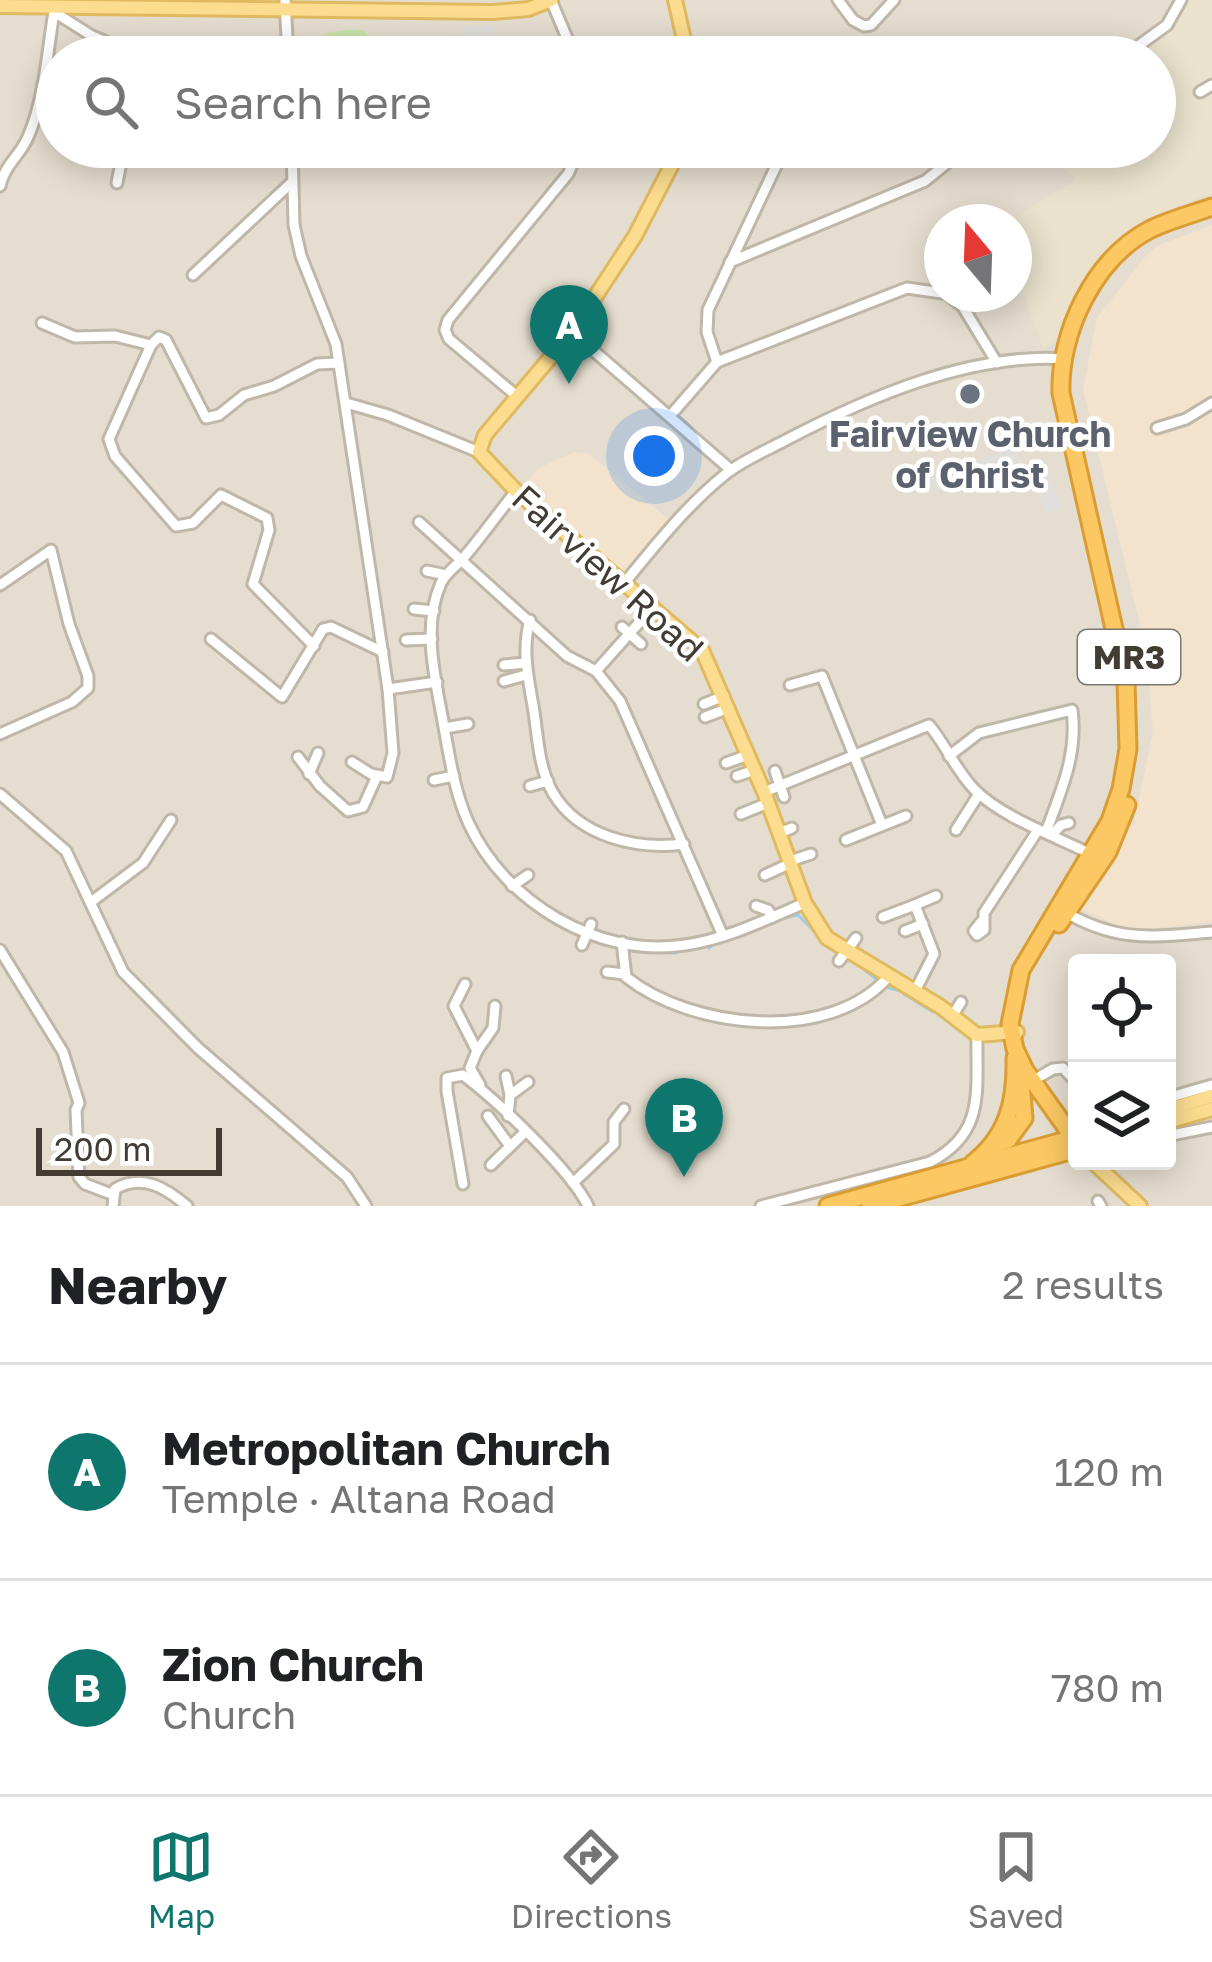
<!DOCTYPE html>
<html lang="en">
<head>
<meta charset="utf-8">
<style>
  body { margin:0; font-family:"Golos Text",sans-serif; background:#f2f2f2; color:#202124 }
  .controls { position:absolute; right:36px; bottom:36px; display:grid; overflow:hidden; border-radius:12px; box-shadow:0 6px 30px #0003 }
  .controls button { width:108px; height:108px; display:grid; place-items:center; padding:0; border:0; border-bottom:3px solid #e0e0e0; background:#fff; color:#202124; font:60px sans-serif }
  .compass { position:absolute; left:924px; top:204px; width:108px; height:108px; border-radius:50%; background:#fff; box-shadow:0 6px 30px #0003; rotate:341deg }
  .scale { position:absolute; left:36px; bottom:30px; width:186px; box-sizing:border-box; padding-left:12px; border:6px solid #423c33; border-top:0; font-size:33px; line-height:42px; white-space:nowrap; color:#423c33; -webkit-text-stroke:9px #fff; paint-order:stroke }
  .you { position:absolute; left:654px; top:456px; width:42px; height:42px; margin:-30px; border:9px solid #fff; border-radius:50%; background:#1a73e8; box-shadow:0 0 0 18px #1a73e833 }
  .badge { display:grid; place-items:center; width:78px; height:78px; border-radius:50%; background:#0f766e; color:#fff; font-size:39px; font-weight:700 }
  .pin { position:absolute; translate:-50% -99px; filter:drop-shadow(0 3px 6px #0008) }
  .pin::after { content:''; position:absolute; top:63px; width:42px; height:36px; background:inherit; clip-path:polygon(0 0,100% 0,50% 100%) }
  .list { margin:0; padding:0; list-style:none }
  h2 { display:flex; justify-content:space-between; align-items:center; height:156px; margin:0; padding:0 48px; font-size:51px }
  h2 small { font-size:39px; font-weight:400; color:#757577 }
  .list li { display:grid; grid-template-columns:78px 1fr auto; gap:36px; align-items:center; box-sizing:border-box; height:216px; padding:0 48px; border-top:3px solid #e0e0e0 }
  .list b { display:block; font-size:45px; white-space:nowrap }
  .list p { margin:0; font-size:39px; white-space:nowrap; color:#757577 }
  .list em { font-size:39px; font-style:normal; color:#757577 }
  .icon { flex:none; width:66px; height:66px; fill:none; stroke:currentColor; stroke-width:2; stroke-linecap:round; stroke-linejoin:round }
  .map { position:relative; flex:none; width:1212px; height:1206px; overflow:hidden }
  .search { position:absolute; background:#fff; box-shadow:0 6px 30px #0003; left:36px; right:36px; top:36px; height:132px; display:flex; align-items:center; gap:30px; box-sizing:border-box; padding:0 42px; border-radius:66px; color:#757577; font-size:45px }
  .sheet { height:588px; background:#fff }
  nav { display:flex; justify-content:space-around; align-items:center; box-sizing:border-box; height:168px; border-top:3px solid #e0e0e0; background:#fff; font-size:33px; color:#757577 }
  nav a { display:grid; justify-items:center; gap:6px }
  nav .on { color:#0f766e }
  .map>svg:first-child { display:block }
</style>
</head>
<body>
<div class="map">
<svg width="1212" height="1206" viewBox="0 0 1212 1206">
  <rect width="100%" height="100%" fill="#f1ece2"/>
  <path fill="#e5ded0" fill-rule="evenodd" d="M0,0H1212V1206H0ZM57,57H1155V147H57ZM942,222H1014V294H942ZM1077,963H1167V1161H1077Z"/>
  <g fill="#f3e3cd">
    <path d="M1212,225V922L1129,931L1081,909L1134,822L1153,732L1146,649L1083,390L1097,318L1143,259L1157,246Z"/>
    <path d="M575,452L589,454L671,521L624,575L523,486L539,468Z"/>
  </g>
  <path fill="#eae2cc" d="M1189,0H1212V193L1142,220L1088,279L1055,341L1043,348L1014,268V222H1008L1076,179L1044,147H1155V57H1134L1171,27Z"/>
  <path fill="#cbe5ab" d="M347,30H364L384,57H314L313,46L326,33Z"/>
  <g fill="#e1dfdb">
    <path d="M492,25L500,57H464L462,28Z"/>
    <path d="M1016,447L1021,462L932,493L927,477Z"/>
    <path d="M1043,461L1061,508L1046,513L1028,467Z"/>
  </g>
  <g fill="none" stroke-linecap="round" stroke-linejoin="round">
    <g stroke="#9ecdee" stroke-width="3">
      <path d="M486,861L499,877"/>
      <path d="M513,891L523,900"/>
      <path d="M784,918L798,915L818,935"/>
      <path d="M755,930L779,920"/>
      <path d="M749,933L752,931"/>
      <path d="M603,942L618,949"/>
      <path d="M709,948L714,944"/>
      <path d="M632,951L676,953"/>
      <path d="M856,963L876,979"/>
      <path d="M886,987L900,991"/>
      <path d="M904,994L912,999"/>
      <path d="M915,1001L933,1012"/>
      <path d="M939,1015L943,1017"/>
    </g>
    <g stroke="#bfb7a8" stroke-width="15">
      <g id="minor">
        <path d="M285,0L288,57"/>
        <path d="M551,0L575,57"/>
        <path d="M838,0L853,20L864,26L871,25L894,0"/>
        <path d="M54,12L92,36L141,57"/>
        <path d="M1123,57L1167,25L1181,0"/>
        <path d="M1200,92L1212,85"/>
        <path d="M292,147L294,225L301,256L336,344L388,689L437,682"/>
        <path d="M117,183L124,147"/>
        <path d="M0,186C5,164 20,156 28,137C45,98 47,53 54,12"/>
        <path d="M730,262L925,181L967,147"/>
        <path d="M193,275L291,183"/>
        <path d="M947,294L963,307L997,363"/>
        <path d="M42,323L75,337L115,336L151,345"/>
        <path d="M572,332L731,470"/>
        <path d="M717,362L707,332L708,310L785,147"/>
        <path d="M518,397L449,339L445,330L448,320L568,174L580,147"/>
        <path d="M346,403L388,415L479,452"/>
        <path d="M670,416L717,362L907,288L942,293"/>
        <path d="M1157,428L1186,419L1212,403"/>
        <path d="M516,491C499,512 483,535 465,556C458,565 446,572 441,583C421,628 436,681 444,727C450,760 455,794 469,824C505,902 597,958 685,945C727,939 767,919 805,903"/>
        <path d="M419,522L567,656L596,671L620,701L723,936"/>
        <path d="M427,571L446,575"/>
        <path d="M626,581C657,543 688,504 727,473C744,460 765,451 784,441C866,398 971,352 1066,359"/>
        <path d="M0,585L51,550L69,624L88,676V688L72,702L0,734"/>
        <path d="M414,609L434,611"/>
        <path d="M530,620C521,651 529,681 534,712C538,739 539,769 553,793C579,837 637,850 684,844"/>
        <path d="M622,627L641,644"/>
        <path d="M211,639L282,697L323,629L331,627L383,652"/>
        <path d="M406,640L432,639"/>
        <path d="M314,646L253,584L269,530L267,518L221,495L193,523L176,526L115,456L109,439L151,345L159,337L166,340L206,418L219,415L244,395L274,386L317,364L339,363"/>
        <path d="M504,665L526,663"/>
        <path d="M596,671L654,606"/>
        <path d="M504,681L526,675"/>
        <path d="M790,685L822,676L882,825"/>
        <path d="M704,704L724,696"/>
        <path d="M705,717L729,708"/>
        <path d="M445,728L468,724"/>
        <path d="M949,756L979,733L1072,710C1078,754 1061,791 1046,832"/>
        <path d="M298,757L320,786L348,811L363,807L377,776"/>
        <path d="M352,762L371,774L387,777L393,753L388,689"/>
        <path d="M726,763L748,755"/>
        <path d="M775,771L784,797"/>
        <path d="M309,774L318,753"/>
        <path d="M737,776L755,770"/>
        <path d="M434,780L454,776"/>
        <path d="M530,786L548,781"/>
        <path d="M764,792L929,725C946,745 955,769 974,789C1001,817 1057,837 1093,855"/>
        <path d="M0,794L66,851L123,972L198,1048L347,1177L366,1206"/>
        <path d="M741,814L768,803"/>
        <path d="M956,830L979,794"/>
        <path d="M779,833L792,828"/>
        <path d="M1052,835L1061,825L1069,823"/>
        <path d="M846,840L906,816"/>
        <path d="M790,861L811,854"/>
        <path d="M765,875L791,863"/>
        <path d="M512,886L528,875"/>
        <path d="M91,902L143,863L171,820"/>
        <path d="M915,905L936,896"/>
        <path d="M756,906L768,910L772,917"/>
        <path d="M1063,911C1118,943 1151,937 1212,932"/>
        <path d="M883,917L915,905L934,954L915,991"/>
        <path d="M981,922L974,931L977,935L984,930V913L1038,830"/>
        <path d="M905,931L923,924"/>
        <path d="M622,942L626,977C691,1029 831,1045 890,975"/>
        <path d="M582,945L591,924"/>
        <path d="M0,950L63,1052L79,1103L76,1110L79,1177L85,1184L114,1195"/>
        <path d="M839,961L856,938"/>
        <path d="M607,972L625,974"/>
        <path d="M465,984L454,1006L477,1051L470,1068L480,1085"/>
        <path d="M953,1015L961,1002"/>
        <path d="M477,1051L493,1028L495,1006"/>
        <path d="M506,1076L510,1095L508,1116"/>
        <path d="M1032,1081L1053,1069L1063,1068L1077,1083"/>
        <path d="M510,1095L528,1082"/>
        <path d="M1167,1098L1212,1085"/>
        <path d="M488,1116L510,1146"/>
        <path d="M1167,1136L1212,1127"/>
        <path d="M491,1165L524,1133"/>
        <path d="M573,1183L614,1144V1122L624,1109"/>
        <path d="M463,1184L447,1091V1078L463,1075C496,1100 571,1170 588,1206"/>
        <path d="M1098,1201L1101,1206"/>
        <path d="M113,1206L115,1189C142,1173 166,1188 187,1206"/>
        <path d="M761,1206L930,1162C986,1133 976,1091 977,1035"/>
      </g>
    </g>
    <g stroke="#e0ba61" stroke-width="18">
      <g id="major">
        <path d="M675,0L688,57"/>
        <path d="M0,6L493,12L528,9L551,0"/>
        <path d="M681,147L635,236L572,332L485,435L479,452L516,491L702,650L764,792L805,903L827,938L941,1007L977,1035L1017,1032"/>
        <path d="M1167,1110L1212,1096"/>
        <path d="M1167,1122L1212,1109"/>
        <path d="M1092,1161L1140,1206"/>
      </g>
    </g>
    <g stroke="#da9d33" stroke-width="21">
      <g id="highway">
        <path d="M1059,924L1108,852L1127,805"/>
        <path d="M1077,1143L1025,1070L1015,1049L1010,1024L1021,970L1110,821L1121,789L1128,749L1126,682L1061,393C1059,333 1094,258 1151,229C1170,220 1192,214 1212,207"/>
        <path d="M995,1145L1008,1140L1024,1118L1021,1083"/>
        <path d="M972,1164C1008,1136 1016,1101 1015,1058"/>
        <path d="M828,1206L1077,1137"/>
        <path d="M870,1206L1077,1149"/>
      </g>
    </g>
    <use href="#minor" stroke="#fff" stroke-width="9"/>
    <use href="#major" stroke="#fcdd90" stroke-width="12"/>
    <use href="#highway" stroke="#fbc863" stroke-width="15"/>
  </g>
  <circle fill="#6b7280" stroke="#fff" stroke-width="4.5" cx="970" cy="394" r="12"/>
  <g text-anchor="middle" stroke-width="9" stroke-linejoin="round" paint-order="stroke">
    <rect fill="#fff" stroke="#7b7670" stroke-width="3" x="1078" y="630" width="102" height="54" rx="9"/>
    <g font-size="33" font-weight="bold" fill="#423c33">
      <text x="1129" y="669">MR3</text>
    </g>
    <g font-size="36" font-weight="bold" fill="#5b616d" stroke="#fff">
      <text x="970" y="447">Fairview Church<tspan x="970" dy="41">of Christ</tspan></text>
    </g>
    <g font-size="36" fill="#423c33" stroke="#fff">
      <text transform="translate(608 573) rotate(42)" y="13">Fairview Road</text>
    </g>
  </g>
</svg>
<div class="controls">
<button><svg class="icon" aria-label="locate" viewBox="0 0 24 24"><circle cx="12" cy="12" r="6"/><path d="M12 2v4M12 18v4M2 12h4M18 12h4"/></svg></button>
<button><svg class="icon" aria-label="layers" viewBox="0 0 24 24"><path d="M12 4l9 5-9 5-9-5zM3 14l9 5 9-5"/></svg></button>
</div>
<svg class="compass" viewBox="-18 -18 36 36"><path d="M0-13l5 13h-10z" fill="#e53935"/><path d="M0 13l5-13h-10z" fill="#757577"/></svg>
<div class="scale">200 m</div>
<div class="you"></div>
<div class="pin badge" style="left:569px;top:384px">A</div>
<div class="pin badge" style="left:684px;top:1177px">B</div>
<div class="search"><svg class="icon" aria-label="search" viewBox="0 0 24 24"><circle cx="10" cy="10" r="6"/><path d="M15 15l6 6"/></svg>Search here</div>
</div>
<section class="sheet">
<h2>Nearby<small>2 results</small></h2>
<ul class="list">
<li><span class="badge">A</span><div><b>Metropolitan Church</b><p>Temple · Altana Road</p></div><em>120 m</em></li>
<li><span class="badge">B</span><div><b>Zion Church</b><p>Church</p></div><em>780 m</em></li>
</ul>
</section>
<nav>
<a class="on"><svg class="icon" aria-label="map" viewBox="0 0 24 24"><path d="M3 6l6-2 6 2 6-2v14l-6 2-6-2-6 2zM9 4v14M15 6v14"/></svg>Map</a>
<a><svg class="icon" aria-label="directions" viewBox="0 0 24 24"><path d="M12 3l9 9-9 9-9-9zM9 14v-3h6M13 9l2 2-2 2"/></svg>Directions</a>
<a><svg class="icon" aria-label="saved" viewBox="0 0 24 24"><path d="M7 4h10v16l-5-4-5 4z"/></svg>Saved</a>
</nav>
</body>
</html>
